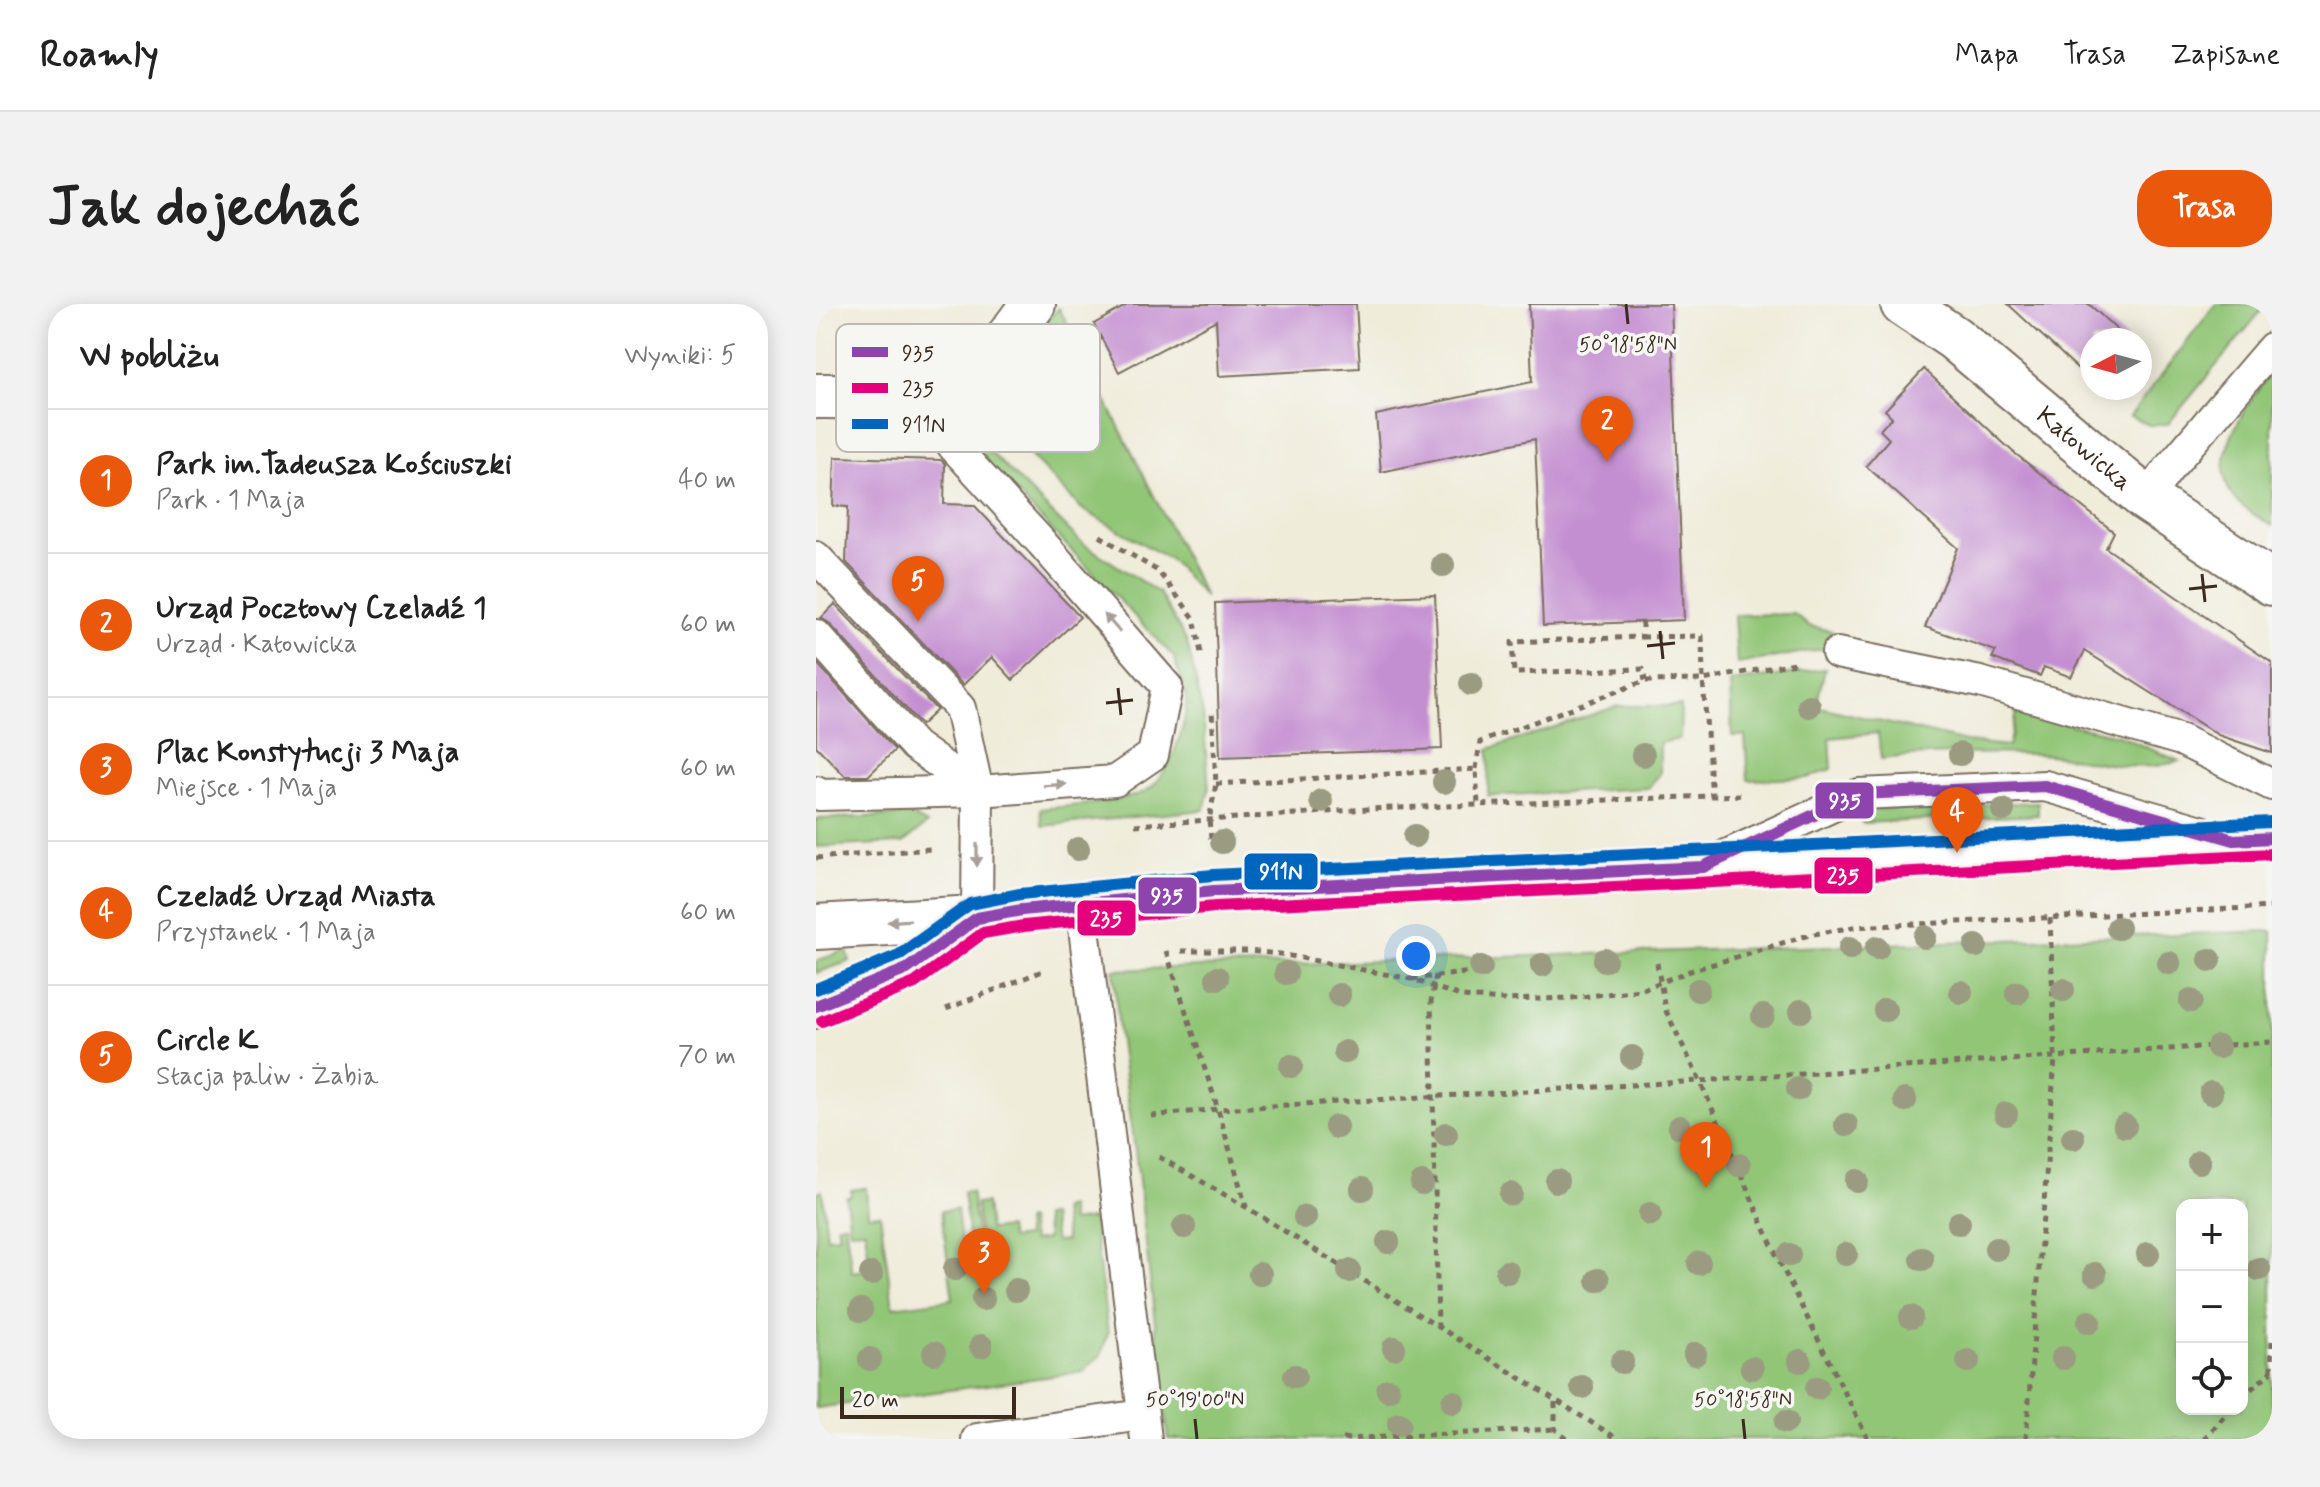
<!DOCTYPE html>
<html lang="pl">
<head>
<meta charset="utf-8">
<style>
  body { margin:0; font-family:Mynerve,sans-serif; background:#f2f2f2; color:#222 }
  .controls { position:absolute; right:24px; bottom:24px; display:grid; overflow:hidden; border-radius:16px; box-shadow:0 4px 20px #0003 }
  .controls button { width:72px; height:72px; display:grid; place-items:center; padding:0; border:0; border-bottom:2px solid #e0e0e0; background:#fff; color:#222; font:40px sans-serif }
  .compass { position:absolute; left:1264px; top:24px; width:72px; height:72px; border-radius:50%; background:#fff; box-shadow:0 4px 20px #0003; rotate:264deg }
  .scale { position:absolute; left:24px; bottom:20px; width:176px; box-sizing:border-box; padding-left:8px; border:4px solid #3b2a1e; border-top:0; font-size:22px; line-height:28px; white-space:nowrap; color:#3b2a1e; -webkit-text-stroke:6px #f6f6f2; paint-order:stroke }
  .you { position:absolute; left:600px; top:652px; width:28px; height:28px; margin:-20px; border:6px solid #fff; border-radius:50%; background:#1a73e8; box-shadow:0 0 0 12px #1a73e833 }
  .badge { display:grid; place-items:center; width:52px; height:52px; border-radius:50%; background:#ea580c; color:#fff; font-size:26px; font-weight:700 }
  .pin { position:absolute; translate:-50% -66px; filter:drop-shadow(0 2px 4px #0008) }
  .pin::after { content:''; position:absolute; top:42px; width:28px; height:24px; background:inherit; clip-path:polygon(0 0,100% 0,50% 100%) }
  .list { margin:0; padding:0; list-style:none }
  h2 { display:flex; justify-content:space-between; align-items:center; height:104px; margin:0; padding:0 32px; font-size:34px }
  h2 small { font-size:26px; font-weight:400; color:#767676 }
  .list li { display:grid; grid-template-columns:52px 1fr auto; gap:24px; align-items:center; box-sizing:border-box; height:144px; padding:0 32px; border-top:2px solid #e0e0e0 }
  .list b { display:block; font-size:30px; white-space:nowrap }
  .list p { margin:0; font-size:26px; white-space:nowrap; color:#767676 }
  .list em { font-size:26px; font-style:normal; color:#767676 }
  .icon { flex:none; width:44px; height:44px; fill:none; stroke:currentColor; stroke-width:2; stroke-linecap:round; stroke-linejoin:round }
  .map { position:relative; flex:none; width:1456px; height:1135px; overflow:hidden; border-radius:32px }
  header { display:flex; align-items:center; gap:48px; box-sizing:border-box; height:112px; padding:0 40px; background:#fff; border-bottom:2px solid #e0e0e0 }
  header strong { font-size:38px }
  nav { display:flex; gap:44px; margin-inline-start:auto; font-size:28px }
  .intro { display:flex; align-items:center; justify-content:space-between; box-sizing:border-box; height:192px; padding:0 48px }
  h1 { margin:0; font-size:56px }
  .button { padding:20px 36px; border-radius:32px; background:#ea580c; color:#fff; font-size:28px; font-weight:700 }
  main { display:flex; gap:48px; padding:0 48px }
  aside { flex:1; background:#fff; border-radius:32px; box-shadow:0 4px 20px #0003 }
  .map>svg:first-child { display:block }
</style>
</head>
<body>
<header>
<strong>Roamly</strong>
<nav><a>Mapa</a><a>Trasa</a><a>Zapisane</a></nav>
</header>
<div class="intro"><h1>Jak dojechać</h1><a class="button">Trasa</a></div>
<main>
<aside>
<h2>W pobliżu<small>Wyniki: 5</small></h2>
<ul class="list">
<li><span class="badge">1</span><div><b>Park im.Tadeusza Kościuszki</b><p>Park · 1 Maja</p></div><em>40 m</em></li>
<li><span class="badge">2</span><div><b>Urząd Pocztowy Czeladź 1</b><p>Urząd · Katowicka</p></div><em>60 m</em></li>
<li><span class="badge">3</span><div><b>Plac Konstytucji 3 Maja</b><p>Miejsce · 1 Maja</p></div><em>60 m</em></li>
<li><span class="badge">4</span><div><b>Czeladź Urząd Miasta</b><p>Przystanek · 1 Maja</p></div><em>60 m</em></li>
<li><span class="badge">5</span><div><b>Circle K</b><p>Stacja paliw · Żabia</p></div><em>70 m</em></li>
</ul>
</aside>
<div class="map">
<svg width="1456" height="1135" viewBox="0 0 1456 1135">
  <rect width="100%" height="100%" fill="#f6f6f2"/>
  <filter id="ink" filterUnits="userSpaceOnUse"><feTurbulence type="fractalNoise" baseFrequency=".0125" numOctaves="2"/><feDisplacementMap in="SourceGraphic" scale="16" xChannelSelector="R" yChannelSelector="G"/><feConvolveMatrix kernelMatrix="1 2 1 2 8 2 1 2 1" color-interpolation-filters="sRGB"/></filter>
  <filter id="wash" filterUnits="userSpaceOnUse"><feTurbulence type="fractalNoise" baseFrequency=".006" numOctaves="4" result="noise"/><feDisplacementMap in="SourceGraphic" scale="32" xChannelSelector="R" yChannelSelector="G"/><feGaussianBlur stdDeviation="1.8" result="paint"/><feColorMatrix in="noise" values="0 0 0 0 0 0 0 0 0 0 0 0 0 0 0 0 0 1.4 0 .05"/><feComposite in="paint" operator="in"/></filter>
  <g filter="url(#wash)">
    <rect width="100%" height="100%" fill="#f0ecda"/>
    <g fill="#92c677" stroke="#66784a" stroke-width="2" fill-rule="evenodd">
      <path d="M1400,0H1451L1352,120L1333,121L1314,112Z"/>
      <path d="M243,4L389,293L355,256L266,205L207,144L196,112L198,77L210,38Z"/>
      <path d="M1456,66V222C1444,214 1430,207 1420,196C1386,159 1434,97 1456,66Z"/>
      <path d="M152,126L266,239L343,289L371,338L387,410L393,485L388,506L226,522L224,505C250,502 313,499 333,485C353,470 372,420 370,395C369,382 361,366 358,353L154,141Z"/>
      <path d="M978,310L993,322L1016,327L1012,344L921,360L918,311Z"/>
      <path d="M1009,365L1000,402L1150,438L1192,442L1200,409L1302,431L1363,457C1316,472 1268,452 1221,450C1170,449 1115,449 1065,455L1062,429L1014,434L1016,465L991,474L932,476L929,432H916L914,378Z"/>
      <path d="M802,402H865L864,435L844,439V470L832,484L672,492L673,445Z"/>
      <path d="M1222,498V511L1046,519L1044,506Z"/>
      <path d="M95,511L111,520L87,539L0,543V515Z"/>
      <path d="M1456,627V1135H352L322,868L303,730L298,666ZM1366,901H1426V1105H1366Z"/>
      <path d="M31,646L34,657L0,669V657Z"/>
      <path d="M50,884L52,911L64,910L77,1003L137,995L125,907L141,905L146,947L154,946L147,888H155L162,934L164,933L160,900L170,899L173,926L192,924L194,935L210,933L209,917L213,916L216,937L231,935L228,913L235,912L239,938L250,937L246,905L253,903L255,918L277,915L292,1029L285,1051L266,1068L0,1104V888L6,887L11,933L23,932L21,920L29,919L36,968L54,965L49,926L34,927L30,893L35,892V886Z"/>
    </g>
    <g id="blocks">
      <g fill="#c48fd1">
        <path d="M313,0H540L544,64L403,72L400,16L303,68L278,20Z"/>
        <path d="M713,0H855L868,316L727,322L719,135L565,168L560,111L716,78Z"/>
        <path d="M1192,0H1273L1312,36H1276V78Z"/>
        <path d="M1108,65L1196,147L1298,228L1290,244L1456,359V449L1402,431L1269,347L1255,373L1228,363L1224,372L1176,354L1180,347L1109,323L1142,244L1050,162L1073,135L1064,126L1076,113L1069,106Z"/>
        <path d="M19,153L125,156L129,160L128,200L158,201L264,313L197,376L176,353L147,381L30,258L32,203L17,202Z"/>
        <path d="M619,291L626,445L404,453L399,299Z"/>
        <path d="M19,300L121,406L105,421L13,319L5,314Z"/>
        <path d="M0,358L79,446L52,472H29L0,442Z"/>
      </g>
    </g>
  </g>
  <g filter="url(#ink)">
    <use href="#blocks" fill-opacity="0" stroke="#7a6e60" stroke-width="2"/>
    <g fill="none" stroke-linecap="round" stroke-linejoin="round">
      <g stroke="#7a6e60" stroke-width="34">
        <g id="lane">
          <path d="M1330,195L1354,163L1456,44"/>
          <path d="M0,253L144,404L162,487L161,614"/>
          <path d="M0,331L99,442L162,487"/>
          <path d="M1021,349L1164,378L1365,436L1456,481"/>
          <path d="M0,488L3,491L162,487L299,477L337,451L351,383L226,239L137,142L107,90"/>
          <path d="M902,555L1043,490L1229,482L1389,528"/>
          <path d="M265,599L330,1135"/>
          <path d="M161,1135L326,1111"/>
        </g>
      </g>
      <g stroke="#7a6e60" stroke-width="48">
        <g id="street">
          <path id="s1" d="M1087,0L1138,34L1330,195L1456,279"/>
          <path d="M0,92C48,91 108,99 152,74C174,62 202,21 217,0"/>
        </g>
      </g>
      <g stroke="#7a6e60" stroke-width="48">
        <g id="secondary">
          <path d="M0,623L161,614L206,606L398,587L1456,534"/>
          <path d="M0,702L91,665L161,614"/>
        </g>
      </g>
      <g stroke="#7a6e60" stroke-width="5" stroke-dasharray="6 6" stroke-linecap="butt">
        <path d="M284,232L342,267L378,314L385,349"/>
        <path d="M826,318V333L696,338L698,369L827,365L829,377"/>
        <path d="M826,333L886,332L887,376L896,493"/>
        <path d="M660,465L664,438L829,377L887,376L979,359"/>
        <path d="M400,480L660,465L662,501"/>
        <path d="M319,521L553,505L924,491"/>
        <path d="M395,535L393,516L400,480L396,406"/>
        <path d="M0,554L115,545"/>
        <path d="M350,647L402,805L430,903"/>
        <path d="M365,647H432L464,650L595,675L647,693L688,696L756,694L824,686L874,667L993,631L1037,623L1456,603"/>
        <path d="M841,659L849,705L884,777L963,957L1052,1135"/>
        <path d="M620,671L615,697L622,1025"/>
        <path d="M596,675L657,668"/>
        <path d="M130,705L229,666"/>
        <path d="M335,812L402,805L884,777L1456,738"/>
        <path d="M343,853L430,903L802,1135"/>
        <path d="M1455,1067L1456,1034"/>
        <path d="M1426,1093L1456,1067"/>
        <path d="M739,1098V1125L750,1135"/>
        <path d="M527,1135L739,1125"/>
        <path d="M1210,1135L1239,754L1234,613"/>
        <path d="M1388,1135L1415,1105"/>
      </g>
      <use href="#lane" stroke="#fff" stroke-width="30"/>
      <use href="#street" stroke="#fff" stroke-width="44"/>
      <use href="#secondary" stroke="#fff" stroke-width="44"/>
      <g stroke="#f6f6f2" stroke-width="18">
        <path id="bus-1" d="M0,702L91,665L161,614L206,606L398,587L887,563L1043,490L1229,482L1418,536L1456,534"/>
      </g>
      <g stroke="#f6f6f2" stroke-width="18">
        <path id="bus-2" d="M6,717L99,679L167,629L208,622L399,603L1456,550"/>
      </g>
      <g stroke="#f6f6f2" stroke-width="18">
        <path id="bus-3" d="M0,685L83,651L154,600L204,590L397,571L1455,518"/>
      </g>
      <use href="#bus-1" stroke="#8e44ad" stroke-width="12"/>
      <use href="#bus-2" stroke="#e5007d" stroke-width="12"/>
      <use href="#bus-3" stroke="#0065bd" stroke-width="12"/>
    </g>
    <g fill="#9b9b81">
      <circle cx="627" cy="261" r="12"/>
      <circle cx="655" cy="380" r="12"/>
      <circle cx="993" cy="402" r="12"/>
      <circle cx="1144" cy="450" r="12"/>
      <circle cx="827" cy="451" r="12"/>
      <circle cx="628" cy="478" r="12"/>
      <circle cx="505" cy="497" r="12"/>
      <circle cx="1187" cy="506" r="12"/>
      <circle cx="599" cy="532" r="12"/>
      <circle cx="406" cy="538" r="12"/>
      <circle cx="262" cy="545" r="12"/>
      <circle cx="1302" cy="624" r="12"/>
      <circle cx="1109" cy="633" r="12"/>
      <circle cx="1160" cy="642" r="12"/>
      <circle cx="1034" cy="644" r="12"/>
      <circle cx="1061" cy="644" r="12"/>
      <circle cx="789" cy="656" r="12"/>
      <circle cx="1394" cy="656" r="12"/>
      <circle cx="1353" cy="659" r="12"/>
      <circle cx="726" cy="661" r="12"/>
      <circle cx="665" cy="663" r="12"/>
      <circle cx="470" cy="669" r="12"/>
      <circle cx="401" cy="674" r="12"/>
      <circle cx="882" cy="686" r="12"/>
      <circle cx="1247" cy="686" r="12"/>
      <circle cx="1145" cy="688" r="12"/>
      <circle cx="1201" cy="689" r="12"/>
      <circle cx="523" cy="691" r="12"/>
      <circle cx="1375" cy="697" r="12"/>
      <circle cx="1069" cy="706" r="12"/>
      <circle cx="985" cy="707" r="12"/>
      <circle cx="947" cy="712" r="12"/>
      <circle cx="1402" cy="743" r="12"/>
      <circle cx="529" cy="748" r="12"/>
      <circle cx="816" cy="753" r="12"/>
      <circle cx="475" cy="762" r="12"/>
      <circle cx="982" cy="785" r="12"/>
      <circle cx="1395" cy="789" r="12"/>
      <circle cx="1089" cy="796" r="12"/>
      <circle cx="1190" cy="810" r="12"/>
      <circle cx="1030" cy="821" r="12"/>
      <circle cx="1309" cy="822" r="12"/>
      <circle cx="520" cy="823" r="12"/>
      <circle cx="864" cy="823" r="12"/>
      <circle cx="630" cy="830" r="12"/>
      <circle cx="1257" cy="834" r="12"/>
      <circle cx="1383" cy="858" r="12"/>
      <circle cx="923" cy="861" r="12"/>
      <circle cx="741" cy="877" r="12"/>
      <circle cx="1041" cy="877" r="12"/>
      <circle cx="606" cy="879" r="12"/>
      <circle cx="546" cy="885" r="12"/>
      <circle cx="695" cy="890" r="12"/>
      <circle cx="834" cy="910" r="12"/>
      <circle cx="489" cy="913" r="12"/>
      <circle cx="1143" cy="919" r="12"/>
      <circle cx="368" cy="923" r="12"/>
      <circle cx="572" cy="938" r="12"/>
      <circle cx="1180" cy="945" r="12"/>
      <circle cx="1030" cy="950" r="12"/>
      <circle cx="1332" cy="950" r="12"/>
      <circle cx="973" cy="951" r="12"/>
      <circle cx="1106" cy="955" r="12"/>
      <circle cx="883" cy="959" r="12"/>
      <circle cx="139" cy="965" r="12"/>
      <circle cx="1443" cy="965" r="12"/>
      <circle cx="533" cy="967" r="12"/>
      <circle cx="691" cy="968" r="12"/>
      <circle cx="55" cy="970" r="12"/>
      <circle cx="444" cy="970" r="12"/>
      <circle cx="1279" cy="970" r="12"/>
      <circle cx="782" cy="976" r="12"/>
      <circle cx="200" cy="986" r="12"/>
      <circle cx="167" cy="995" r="12"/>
      <circle cx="45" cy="1006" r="12"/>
      <circle cx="1095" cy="1013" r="12"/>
      <circle cx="1273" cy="1018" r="12"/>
      <circle cx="165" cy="1042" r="12"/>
      <circle cx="578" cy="1044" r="12"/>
      <circle cx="118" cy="1049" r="12"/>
      <circle cx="879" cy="1050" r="12"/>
      <circle cx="1247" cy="1054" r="12"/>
      <circle cx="54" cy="1055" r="12"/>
      <circle cx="984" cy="1057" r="12"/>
      <circle cx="1152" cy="1057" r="12"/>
      <circle cx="806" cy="1058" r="12"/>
      <circle cx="936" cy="1064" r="12"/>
      <circle cx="479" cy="1072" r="12"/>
      <circle cx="766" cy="1083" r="12"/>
      <circle cx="1001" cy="1084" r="12"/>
      <circle cx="572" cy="1086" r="12"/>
      <circle cx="637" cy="1098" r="12"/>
      <circle cx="970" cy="1118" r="12"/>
      <circle cx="583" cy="1120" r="12"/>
    </g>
    <defs><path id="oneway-solid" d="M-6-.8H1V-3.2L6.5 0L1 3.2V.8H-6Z" transform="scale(2)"/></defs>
    <g fill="#a79f9a">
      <use href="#oneway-solid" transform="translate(296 319) rotate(-131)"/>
      <use href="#oneway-solid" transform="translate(239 481) rotate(-4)"/>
      <use href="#oneway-solid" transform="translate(161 551) rotate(90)"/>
      <use href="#oneway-solid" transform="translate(83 617) rotate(176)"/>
    </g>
  </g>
  <path fill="none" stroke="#3b2a1e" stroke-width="3" d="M810,0L812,20M1386,270L1389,298M1373,285L1401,282M844,327L847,355M831,342L859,339M302,384L305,411M290,399L317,396M379,1115L381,1135M927,1115L929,1135"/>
  <g text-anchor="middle" stroke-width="7" stroke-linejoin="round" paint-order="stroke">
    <g font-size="26" fill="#3b2a1e" stroke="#f6f6f2">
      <text dy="9" stroke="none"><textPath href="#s1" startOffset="232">Katowicka</textPath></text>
    </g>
  </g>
  <rect x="20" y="20" width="264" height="128" rx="12" fill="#f6f6f2" stroke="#beb9b2" stroke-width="2"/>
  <rect x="36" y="43" width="36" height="10" fill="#8e44ad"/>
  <rect x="36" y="79" width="36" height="10" fill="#e5007d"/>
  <rect x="36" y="115" width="36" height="10" fill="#0065bd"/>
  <g font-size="22" fill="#3b2a1e">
    <text x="86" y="56">935</text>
    <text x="86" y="92">235</text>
    <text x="86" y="128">911N</text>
  </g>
  <g font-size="20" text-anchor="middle" fill="#3b2a1e" stroke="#f6f6f2" stroke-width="7" stroke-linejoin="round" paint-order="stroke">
    <text x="812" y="47">50°18'58"N</text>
    <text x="379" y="1102">50°19'00"N</text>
    <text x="927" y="1102">50°18'58"N</text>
  </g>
  <g stroke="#f6f6f2" stroke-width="3">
    <rect x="998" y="477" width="61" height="39" rx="8" fill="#8e44ad"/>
    <rect x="427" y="548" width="76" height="39" rx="8" fill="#0065bd"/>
    <rect x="997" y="552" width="61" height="39" rx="8" fill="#e5007d"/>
    <rect x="321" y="572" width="61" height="39" rx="8" fill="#8e44ad"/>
    <rect x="260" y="595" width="61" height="38" rx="8" fill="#e5007d"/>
  </g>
  <g font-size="22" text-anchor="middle" font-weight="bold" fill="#fff">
    <text x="1029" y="504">935</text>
    <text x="465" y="575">911N</text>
    <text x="1027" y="579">235</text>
    <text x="351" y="599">935</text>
    <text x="290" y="622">235</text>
  </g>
</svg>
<div class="controls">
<button>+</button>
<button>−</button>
<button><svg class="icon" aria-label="locate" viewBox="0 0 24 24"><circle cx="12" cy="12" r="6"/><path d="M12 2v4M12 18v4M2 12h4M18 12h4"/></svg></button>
</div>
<svg class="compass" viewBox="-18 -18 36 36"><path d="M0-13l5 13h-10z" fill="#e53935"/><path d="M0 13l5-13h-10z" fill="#767676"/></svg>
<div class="scale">20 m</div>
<div class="you"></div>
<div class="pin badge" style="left:890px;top:884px">1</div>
<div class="pin badge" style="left:791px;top:158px">2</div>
<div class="pin badge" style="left:168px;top:990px">3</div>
<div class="pin badge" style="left:1141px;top:549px">4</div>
<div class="pin badge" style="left:102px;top:318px">5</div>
</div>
</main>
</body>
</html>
